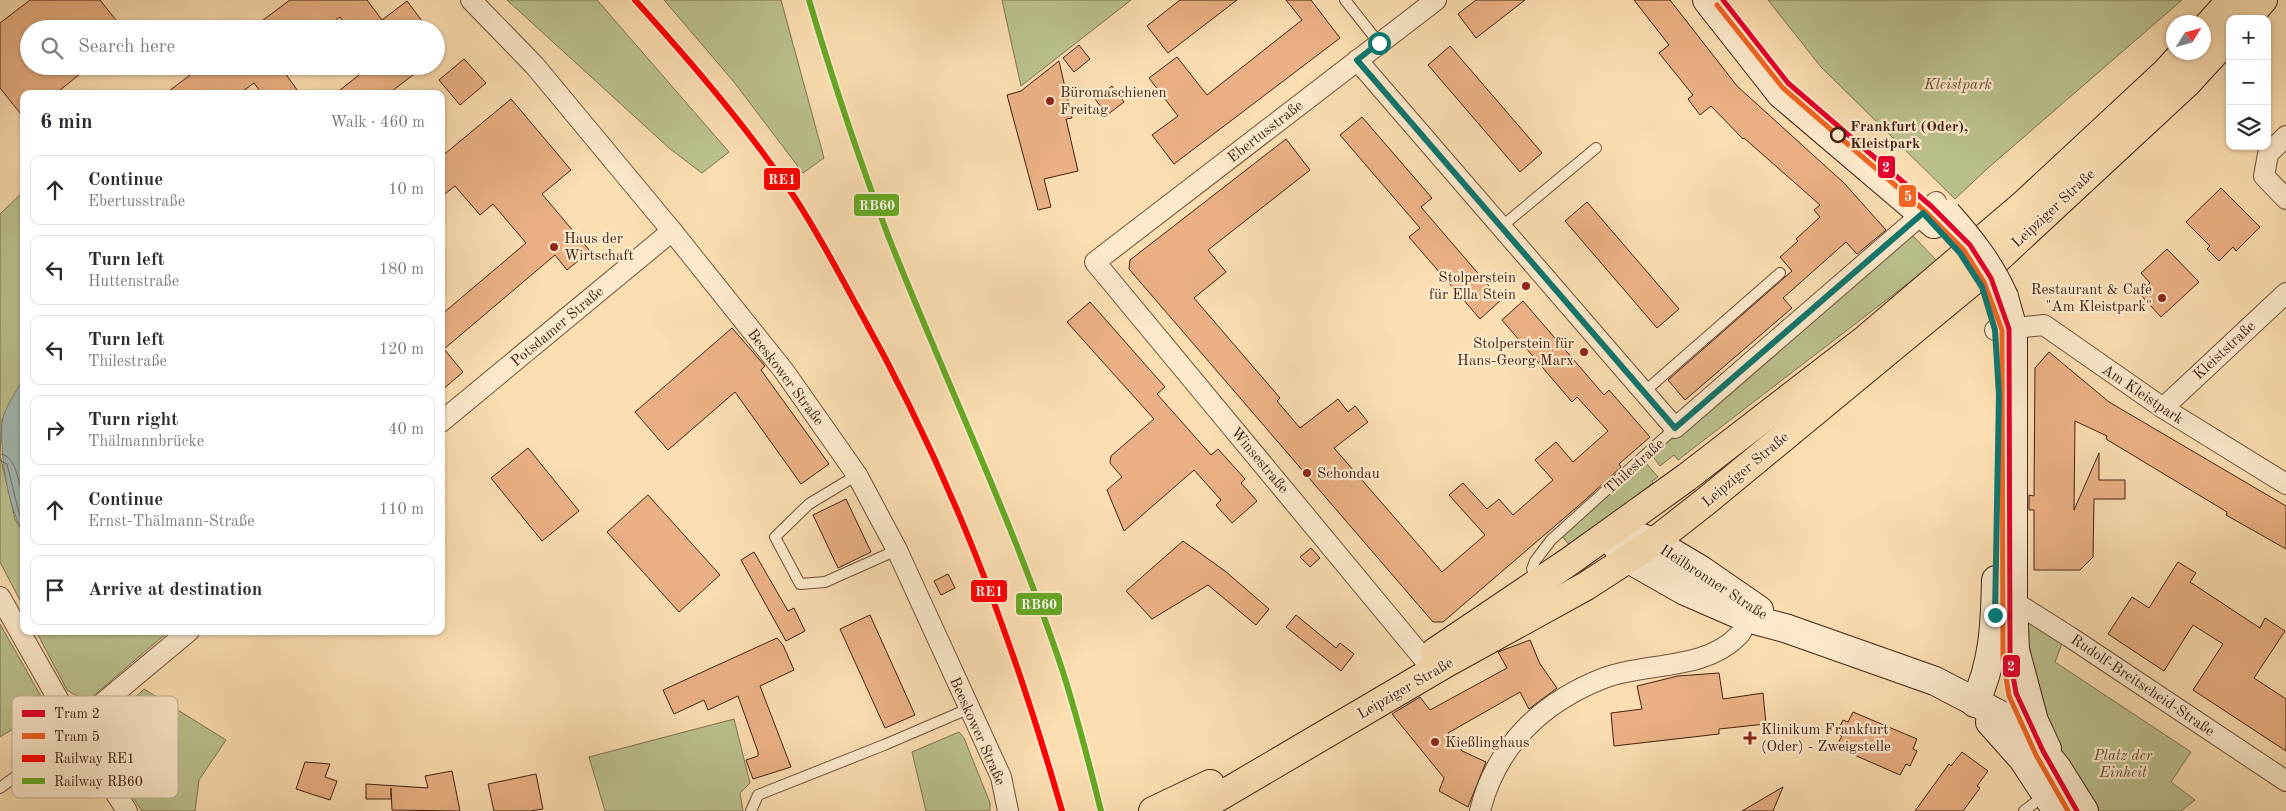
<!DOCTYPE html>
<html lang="en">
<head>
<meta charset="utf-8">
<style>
  body { margin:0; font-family:"Old Standard TT",serif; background:#f7f7f7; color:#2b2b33 }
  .controls { position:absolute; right:15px; top:15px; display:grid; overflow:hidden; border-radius:10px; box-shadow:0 1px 4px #0004 }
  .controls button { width:45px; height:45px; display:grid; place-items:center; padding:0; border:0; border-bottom:1px solid #e1e1e2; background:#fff; color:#2b2b33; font:25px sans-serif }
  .compass { position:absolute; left:2166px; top:15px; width:45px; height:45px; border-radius:50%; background:#fff; box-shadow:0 1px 4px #0004; rotate:53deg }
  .stop { position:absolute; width:15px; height:15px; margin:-11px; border:4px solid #0f766e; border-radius:50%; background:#fff }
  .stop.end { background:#0f766e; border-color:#fff; box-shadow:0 1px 5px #0008 }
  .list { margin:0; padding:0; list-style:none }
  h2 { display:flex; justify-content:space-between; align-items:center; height:65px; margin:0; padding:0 20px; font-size:21px }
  h2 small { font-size:16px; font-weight:400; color:#7c7c81 }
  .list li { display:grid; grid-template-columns:32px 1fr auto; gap:15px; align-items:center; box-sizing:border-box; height:70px; margin:0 10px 10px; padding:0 10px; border:1px solid #e1e1e2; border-radius:10px }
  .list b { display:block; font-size:19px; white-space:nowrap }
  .list p { margin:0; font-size:16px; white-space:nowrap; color:#7c7c81 }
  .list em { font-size:16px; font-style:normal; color:#7c7c81 }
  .icon { flex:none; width:28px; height:28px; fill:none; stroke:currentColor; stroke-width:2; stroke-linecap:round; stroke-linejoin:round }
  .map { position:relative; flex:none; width:2286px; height:811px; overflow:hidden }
  .search { position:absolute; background:#fff; box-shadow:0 1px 4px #0004; left:20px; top:20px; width:425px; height:55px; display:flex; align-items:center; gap:12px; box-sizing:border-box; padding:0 18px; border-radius:28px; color:#7c7c81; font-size:19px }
  .panel { position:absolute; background:#fff; box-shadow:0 1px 4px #0004; left:20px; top:90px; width:425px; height:545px; border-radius:10px }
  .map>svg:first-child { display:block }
</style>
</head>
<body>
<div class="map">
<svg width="2286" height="811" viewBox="0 0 2286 811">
  <rect width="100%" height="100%" fill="#fcdeb0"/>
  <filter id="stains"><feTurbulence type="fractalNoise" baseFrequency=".004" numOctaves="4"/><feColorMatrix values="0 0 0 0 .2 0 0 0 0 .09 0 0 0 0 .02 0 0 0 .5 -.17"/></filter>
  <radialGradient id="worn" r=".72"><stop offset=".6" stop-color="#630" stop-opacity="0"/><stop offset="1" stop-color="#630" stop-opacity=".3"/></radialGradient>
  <g fill="#bbc28e" stroke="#7e7250">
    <path d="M507,0H597L729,152L702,173L669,148Z"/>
    <path d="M664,0H781L824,158L803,173L734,82Z"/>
    <path d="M1002,0H1131L1021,86Z"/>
    <path d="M1768,0H2182L1988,168L1955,199L1821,67Z"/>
    <path d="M24,191V377L2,420L0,454V214Z"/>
    <path d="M1909,236L1914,237L1937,261L1678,460L1674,455L1660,466L1651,454Z"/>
    <path d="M0,455L15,519L24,534V608L0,562Z"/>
    <path d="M1646,463L1658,477L1652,481L1653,483L1571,547L1561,535Z"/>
    <path d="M2026,619L2063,641L2055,662L2191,752L2171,782L2195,800L2181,811H2095C2068,765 2041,718 2030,665C2027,650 2027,634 2026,619Z"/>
    <path d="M0,624L51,714L54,731L47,742L36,749L26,748L13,729L0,737Z"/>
    <path d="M36,631H169L92,697C81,698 75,696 67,690Z"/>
    <path d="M144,689L226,740L199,780L195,811H142C126,785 89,748 113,718C121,708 134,699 144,689Z"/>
    <path d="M734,719L750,783L740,793L743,811H605L589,757Z"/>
    <path d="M959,732L964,738L990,803V811H926L912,752Z"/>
  </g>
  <path fill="#a2bab5" stroke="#7c7d74" d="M24,377V534C7,505 0,455 2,422C4,408 17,391 24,377Z"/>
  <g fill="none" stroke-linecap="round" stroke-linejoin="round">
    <g stroke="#726e64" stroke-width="1">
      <path d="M0,454C18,455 20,491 24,506"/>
      <path d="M0,460L7,464L20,517L24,524"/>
    </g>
  </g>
  <g fill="#ebb184" stroke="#422213">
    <path d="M30,0H100L123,29H29V66H90L55,94H24V118L0,88V23Z"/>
    <path d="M290,0H367L382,20L407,1L428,29H349L340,17L323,29L317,20L306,29H251Z"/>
    <path d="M1180,0H1237L1168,53L1147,26Z"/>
    <path d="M1286,0H1311L1340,38L1174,164L1152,135L1178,116L1149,78L1177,57L1207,95L1302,20Z"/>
    <path d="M1476,0H1525L1476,38L1458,14Z"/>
    <path d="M1634,0H1670L1737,86L1844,183L1886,230L1857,254L1846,242L1783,298L1792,308L1685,400L1668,380L1792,271L1780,257L1798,241L1796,239L1820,217L1814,210L1820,205L1744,138L1743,139L1711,106L1700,115L1688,99L1693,95L1659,53L1669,45Z"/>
    <path d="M1079,45L1090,59L1074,72L1063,58Z"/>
    <path d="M1450,46L1542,153L1520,172L1428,65Z"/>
    <path d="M464,59L486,83L460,105L439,80Z"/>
    <path d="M1059,61L1072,118L1066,119L1078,171L1044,179L1051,207L1038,210L1007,95L1021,91Z"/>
    <path d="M202,66H280L300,94H262L254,83L239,94H165Z"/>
    <path d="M353,66H425L388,94H335L359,75Z"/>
    <path d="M1112,86L1124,102L1107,115L1095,99Z"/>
    <path d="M511,99L571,170L542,194L590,251L567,270L555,255L444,349L463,372L441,391V315L526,243L493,204L480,215L455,186L441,197V157Z"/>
    <path d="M1362,117L1432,198L1421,207L1501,300L1480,319L1409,237L1420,228L1340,135Z"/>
    <path d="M1286,139L1310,170L1208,250L1226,272L1194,298L1280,398L1277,401L1300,428L1338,399L1348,412L1355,406L1368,422L1334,448L1442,572L1485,535L1449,495L1463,483L1487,509L1499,499L1513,515L1553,480L1535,460L1556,442L1573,462L1608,431L1577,397L1572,402L1502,320L1523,301L1604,395L1609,390L1650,437L1619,464L1621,467L1584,501L1443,622H1433L1129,269L1130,260Z"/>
    <path d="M2221,188L2260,227L2236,251L2233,247L2219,261L2207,249L2210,246L2186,222Z"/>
    <path d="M1587,202L1679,309L1657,328L1565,221Z"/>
    <path d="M2167,249L2199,282L2161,317L2139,293L2150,283L2141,273Z"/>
    <path d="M1090,302L1165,387L1157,394L1211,455L1218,449L1245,479L1241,483L1257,501L1232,523L1216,505L1221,500L1194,470L1124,531L1107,490L1122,477L1110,463L1111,456L1154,419L1067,322Z"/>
    <path d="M732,328L765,366L761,370L829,464L801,484L735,392L668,450L635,412Z"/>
    <path d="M2049,352L2109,402L2286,506V549L2226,515L2227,512L2106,439L2107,436L2075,421L2074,510L2099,453V480H2125V499H2094L2093,557L2080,570H2034V510H2029V495L2034,496L2035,368Z"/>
    <path d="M528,448L579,511L542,541L491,478Z"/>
    <path d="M648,495L720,575L679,612L607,532Z"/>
    <path d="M846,499L871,552L838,568L813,515Z"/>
    <path d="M1183,541L1225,571L1269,609L1256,625L1208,585L1152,619L1126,591Z"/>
    <path d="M1311,548L1320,558L1310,567L1300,557Z"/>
    <path d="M754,552L788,611L794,608L805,631L786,641L741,560Z"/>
    <path d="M2178,562L2196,573L2190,582L2260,628L2265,618L2285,631L2254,678L2286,699V751L2193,690L2223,644L2193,625L2164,671L2108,634L2132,597L2149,608Z"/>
    <path d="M948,574L955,588L941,595L934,581Z"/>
    <path d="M870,615L915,715L885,728L840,629Z"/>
    <path d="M1296,615L1336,648L1340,643L1354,654L1341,671L1286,627Z"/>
    <path d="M777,638L783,645L794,670L760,686L791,767L753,779L746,760L758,756V752L738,696L708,710L704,700L674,714L663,690Z"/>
    <path d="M1530,640L1540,664L1557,688L1529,709L1520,692L1448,733L1462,751L1486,762L1468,807L1439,791L1444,778L1392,714L1420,697L1430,710L1507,668L1498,652Z"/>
    <path d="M1719,673L1723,699L1763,693L1766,724L1719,729V734L1614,746L1611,713L1642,709L1637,686L1678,676Z"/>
    <path d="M1853,712L1917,739L1913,749L1917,751L1910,766L1906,764L1900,775L1836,747L1842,736L1836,734L1843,720L1848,722Z"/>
    <path d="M1962,752L1988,771L1977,786L1980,788L1963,811H1915L1949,764L1951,766Z"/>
    <path d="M305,762L330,764L325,777L337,781L330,800L296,789Z"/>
    <path d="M452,771L460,811L392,810L391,788V799H366V784L428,788L425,776Z"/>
    <path d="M536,774L543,809L530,811H494L488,784Z"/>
    <path d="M1783,787L1773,811H1742Z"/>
  </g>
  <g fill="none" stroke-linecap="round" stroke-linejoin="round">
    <g stroke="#70513a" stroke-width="12">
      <g id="lane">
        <path d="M1345,0L1379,43"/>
        <path d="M1501,227L1596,148"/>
        <path d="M1644,392L1780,273"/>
        <path d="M857,475L809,504L775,537L800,584L825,582L897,550"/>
        <path d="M1539,581L1532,569L1535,561L1551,540L1675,428"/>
        <path d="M0,788L61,743L74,727"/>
        <path d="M751,811L758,795L884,745L968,709"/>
        <path d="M2024,811L2045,795"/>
      </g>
    </g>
    <g stroke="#70513a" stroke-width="22">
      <g id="street">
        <path d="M471,0L535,66L672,231L784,371L857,475L897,550L1001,777L1008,811"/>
        <path d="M1357,60L1675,428L1936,202"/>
        <path d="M2286,136L2268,154L2264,176L2286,199"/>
        <path d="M1995,330L2044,325L2163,408L2286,484"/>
        <path d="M2163,408L2286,293"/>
        <path d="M441,422L672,231"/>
        <path d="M0,597L74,727L127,811"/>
        <path d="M2002,600L2013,601L2070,637L2286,781"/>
        <path d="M1424,659L1095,262L1436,0"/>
        <path d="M74,727L189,631"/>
        <path d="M1480,811C1496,746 1542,702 1604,678C1646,662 1705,671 1739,635C1743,631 1745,623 1747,618"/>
      </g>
    </g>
    <g stroke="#422213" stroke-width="30">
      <g id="secondary">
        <path d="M1707,0L1781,94L1934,224"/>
        <path d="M2004,297L2013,329V601L2015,650L2034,721L2047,749"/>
        <path d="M1607,536L1629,559L1685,591L1747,618L1785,628L1935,681L2006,718L2043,751L2057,768L2084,811"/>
        <path d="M1607,536L1633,535L1654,542L1701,570L1759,610"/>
        <path d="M1975,703C1994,661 1995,624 1996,580"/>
        <path d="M1990,722L2023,759L2057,811"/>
      </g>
    </g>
    <g stroke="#422213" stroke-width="30">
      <g id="primary">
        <path d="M2246,19L2263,0"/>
        <path d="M2204,30L2231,0"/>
        <path d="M1435,652L1570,561L1687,477L1867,338L2023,205L2166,72L2184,52"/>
        <path d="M1153,811L1210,784"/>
        <path d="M1192,811L1210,802L1448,662L1586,586L1654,542L1705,502L1980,275L2187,83L2230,36"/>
      </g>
    </g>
    <use href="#lane" stroke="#fdeacc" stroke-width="10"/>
    <use href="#street" stroke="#fdeacc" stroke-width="20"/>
    <use href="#secondary" stroke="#fdeacc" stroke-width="28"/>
    <use href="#primary" stroke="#fcdeb0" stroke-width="28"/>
    <g stroke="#422213" stroke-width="30" stroke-linecap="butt">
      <path id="secondary-bridge" d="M1947,214C1970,240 1990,265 2004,297"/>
    </g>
    <use href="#secondary-bridge" stroke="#fdeacc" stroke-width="28"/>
    <g stroke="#fdeacc" stroke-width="10">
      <path id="rail-1" d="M635,0C691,62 746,126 793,195C817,231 837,270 858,308C949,470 1011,633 1062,811"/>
    </g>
    <g stroke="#fdeacc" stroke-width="10">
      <path id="rail-2" d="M809,0C833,81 859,160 889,238C946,382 1013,522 1062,669C1077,716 1089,763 1101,811"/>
    </g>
    <use href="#rail-1" stroke="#f00" stroke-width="6"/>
    <use href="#rail-2" stroke="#6a2" stroke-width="6"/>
    <g stroke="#fdeacc" stroke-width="9">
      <path id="tram-1" d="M1723,0L1788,83L1931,206L1970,245L1991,278L2009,329L2010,658L2016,693L2043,751L2077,811"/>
    </g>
    <g stroke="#fdeacc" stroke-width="9">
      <path id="tram-2" d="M1717,5L1783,88L1926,212L1964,250L1984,282L2002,330L2003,659L2009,696L2036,755L2068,811"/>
    </g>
    <use href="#tram-1" stroke="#e4002b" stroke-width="5"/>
    <use href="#tram-2" stroke="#f26522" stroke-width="5"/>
  </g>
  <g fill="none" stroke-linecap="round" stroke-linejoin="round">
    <path stroke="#0f766e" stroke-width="6" d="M1379,43L1357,60L1675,428L1923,213L1960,253L1982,287L1995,330L1999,395L1995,615"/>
  </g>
  <g fill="#8f2418" stroke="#fdeacc" stroke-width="2">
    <circle cx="1050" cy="101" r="5"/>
    <circle cx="554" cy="247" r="5"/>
    <circle cx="1526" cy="286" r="5"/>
    <circle cx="2162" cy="298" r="5"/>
    <circle cx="1584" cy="352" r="5"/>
    <circle cx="1307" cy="473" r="5"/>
    <path d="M1747.5 730.5h5v5h5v5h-5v5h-5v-5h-5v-5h5z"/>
    <circle cx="1435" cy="742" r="5"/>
  </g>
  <circle fill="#fdeacc" stroke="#422213" stroke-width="2.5" cx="1838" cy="135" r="7"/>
  <g text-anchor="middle" stroke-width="4.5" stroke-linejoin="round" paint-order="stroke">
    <g font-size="15" font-style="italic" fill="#604a32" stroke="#fdeacc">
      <text x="1958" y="89">Kleistpark</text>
      <text x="2123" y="760">Platz der<tspan x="2123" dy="17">Einheit</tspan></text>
    </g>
    <g font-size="15" fill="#422213" stroke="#fdeacc" text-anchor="start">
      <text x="1060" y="97">Büromaschienen<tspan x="1060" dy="17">Freitag</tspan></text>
      <text x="564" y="243">Haus der<tspan x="564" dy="17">Wirtschaft</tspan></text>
      <text x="1516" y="282" text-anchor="end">Stolperstein<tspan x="1516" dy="17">für Ella Stein</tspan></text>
      <text x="2152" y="294" text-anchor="end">Restaurant &amp; Cafe<tspan x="2152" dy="17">"Am Kleistpark"</tspan></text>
      <text x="1574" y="348" text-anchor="end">Stolperstein für<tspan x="1574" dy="17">Hans-Georg Marx</tspan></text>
      <text x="1317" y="478">Schondau</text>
      <text x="1761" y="734">Klinikum Frankfurt<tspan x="1761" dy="17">(Oder) - Zweigstelle</tspan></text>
      <text x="1445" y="747">Kießlinghaus</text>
    </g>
    <g font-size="15" font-weight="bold" fill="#422213" stroke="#fdeacc" text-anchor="start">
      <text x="1850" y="131">Frankfurt (Oder),<tspan x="1850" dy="17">Kleistpark</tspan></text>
    </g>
    <g font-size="15" fill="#422213" stroke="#fdeacc">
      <text transform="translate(1265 131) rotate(-38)" y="5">Ebertusstraße</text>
      <text transform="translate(2053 208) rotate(-43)" y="5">Leipziger Straße</text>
      <text transform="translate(557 326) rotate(-40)" y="5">Potsdamer Straße</text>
      <text transform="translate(2224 350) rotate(-43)" y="5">Kleiststraße</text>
      <text transform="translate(786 377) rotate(53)" y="5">Beeskower Straße</text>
      <text transform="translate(2143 394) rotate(34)" y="5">Am Kleistpark</text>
      <text transform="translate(1260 460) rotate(50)" y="5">Winsestraße</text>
      <text transform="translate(1634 466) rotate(-42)" y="5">Thilestraße</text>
      <text transform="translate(1745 469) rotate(-40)" y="5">Leipziger Straße</text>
      <text transform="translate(1714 582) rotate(33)" y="5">Heilbronner Straße</text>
      <text transform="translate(2143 685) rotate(34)" y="5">Rudolf-Breitscheid-Straße</text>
      <text transform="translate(1405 688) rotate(-30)" y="5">Leipziger Straße</text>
      <text transform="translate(978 731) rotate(66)" y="5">Beeskower Straße</text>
    </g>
  </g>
  <rect x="12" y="696" width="166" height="102" rx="8" fill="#fdeacc" stroke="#c5ae94" stroke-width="1"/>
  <rect x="22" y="710" width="23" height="7" fill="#e4002b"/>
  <rect x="22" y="733" width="23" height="6" fill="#f26522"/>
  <rect x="22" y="755" width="23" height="7" fill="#f00"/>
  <rect x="22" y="778" width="23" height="6" fill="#6a2"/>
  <g font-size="14" fill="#422213">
    <text x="54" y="718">Tram 2</text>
    <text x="54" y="741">Tram 5</text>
    <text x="54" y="763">Railway RE1</text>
    <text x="54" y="786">Railway RB60</text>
  </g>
  <g stroke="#fdeacc" stroke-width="2">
    <rect x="1877" y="155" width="19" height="24" rx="5" fill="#e4002b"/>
    <rect x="763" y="167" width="38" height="24" rx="5" fill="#f00"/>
    <rect x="1898" y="184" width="19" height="24" rx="5" fill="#f26522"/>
    <rect x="853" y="193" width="47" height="24" rx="5" fill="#6a2"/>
    <rect x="970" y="579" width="38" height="24" rx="5" fill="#f00"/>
    <rect x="1015" y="592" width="48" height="24" rx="5" fill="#6a2"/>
    <rect x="2002" y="654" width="19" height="24" rx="5" fill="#e4002b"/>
  </g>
  <g font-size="14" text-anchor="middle" font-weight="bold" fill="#fff">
    <text x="1886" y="172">2</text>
    <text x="782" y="184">RE1</text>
    <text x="1908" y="201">5</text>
    <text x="877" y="210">RB60</text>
    <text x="989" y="596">RE1</text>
    <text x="1039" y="609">RB60</text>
    <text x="2011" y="671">2</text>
  </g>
  <rect width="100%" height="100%" filter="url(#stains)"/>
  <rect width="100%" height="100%" fill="url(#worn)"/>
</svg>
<div class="controls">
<button>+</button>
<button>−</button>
<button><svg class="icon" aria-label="layers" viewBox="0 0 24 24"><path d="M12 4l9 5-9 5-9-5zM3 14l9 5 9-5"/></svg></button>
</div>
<svg class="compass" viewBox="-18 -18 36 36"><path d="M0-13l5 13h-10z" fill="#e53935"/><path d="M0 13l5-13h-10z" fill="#7c7c81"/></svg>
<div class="stop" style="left:1379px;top:43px"></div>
<div class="stop end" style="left:1995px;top:615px"></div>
<div class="search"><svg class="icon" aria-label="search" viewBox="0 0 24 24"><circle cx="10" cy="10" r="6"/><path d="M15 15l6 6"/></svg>Search here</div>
<section class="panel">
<h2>6 min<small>Walk · 460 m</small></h2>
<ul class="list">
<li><svg class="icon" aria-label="ahead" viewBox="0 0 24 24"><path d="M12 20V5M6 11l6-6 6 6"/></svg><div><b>Continue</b><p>Ebertusstraße</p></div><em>10 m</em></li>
<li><svg class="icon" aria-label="left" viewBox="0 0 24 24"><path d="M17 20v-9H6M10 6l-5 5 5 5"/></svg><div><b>Turn left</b><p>Huttenstraße</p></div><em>180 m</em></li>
<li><svg class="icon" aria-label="left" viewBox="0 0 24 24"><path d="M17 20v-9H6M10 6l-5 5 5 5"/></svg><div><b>Turn left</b><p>Thilestraße</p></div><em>120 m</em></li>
<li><svg class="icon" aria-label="right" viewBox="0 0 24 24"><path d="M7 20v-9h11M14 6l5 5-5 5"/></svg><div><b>Turn right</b><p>Thälmannbrücke</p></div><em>40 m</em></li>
<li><svg class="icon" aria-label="ahead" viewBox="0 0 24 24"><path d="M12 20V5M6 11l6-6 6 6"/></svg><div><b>Continue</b><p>Ernst-Thälmann-Straße</p></div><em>110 m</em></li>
<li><svg class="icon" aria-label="arrive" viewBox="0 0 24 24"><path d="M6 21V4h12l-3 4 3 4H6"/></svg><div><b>Arrive at destination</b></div></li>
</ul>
</section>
</div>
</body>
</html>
